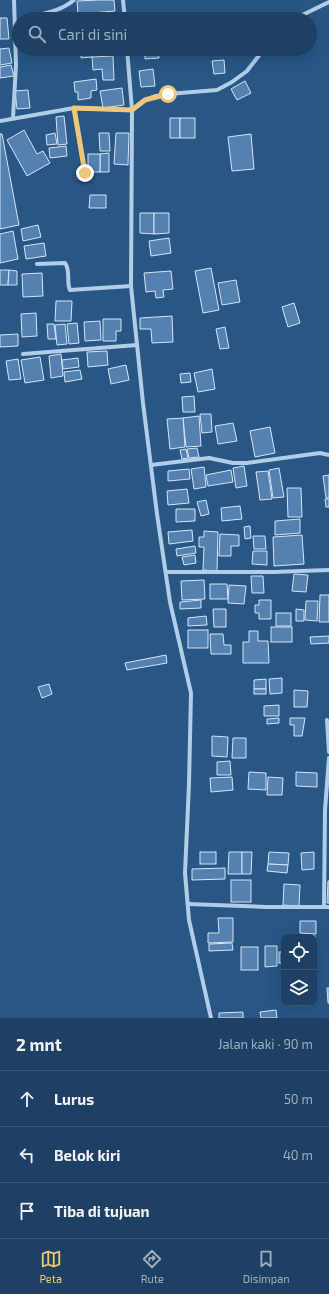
<!DOCTYPE html>
<html lang="id">
<head>
<meta charset="utf-8">
<style>
  body { margin:0; font-family:"Exo 2",sans-serif; background:#2b4b6d; color:#f1f3f6 }
  .controls { position:absolute; right:12px; bottom:12px; display:grid; overflow:hidden; border-radius:8px; box-shadow:0 4px 16px #0002 }
  .controls button { width:36px; height:36px; display:grid; place-items:center; padding:0; border:0; border-bottom:1px solid #3c5978; background:#1e4064; color:#f1f3f6; font:20px sans-serif }
  .stop { position:absolute; width:12px; height:12px; margin:-9px; border:3px solid #f0c778; border-radius:50%; background:#fff }
  .stop.end { background:#f0c778; border-color:#fff; box-shadow:0 1px 4px #0008 }
  .list { margin:0; padding:0; list-style:none }
  h2 { display:flex; justify-content:space-between; align-items:center; height:52px; margin:0; padding:0 16px; font-size:17px }
  h2 small { font-size:13px; font-weight:400; color:#a1afbf }
  .list li { display:grid; grid-template-columns:26px 1fr auto; gap:12px; align-items:center; box-sizing:border-box; height:56px; padding:0 16px; border-top:1px solid #3c5978 }
  .list b { display:block; font-size:15px; white-space:nowrap }
  .list em { font-size:13px; font-style:normal; color:#a1afbf }
  .icon { flex:none; width:22px; height:22px; fill:none; stroke:currentColor; stroke-width:2; stroke-linecap:round; stroke-linejoin:round }
  .map { position:relative; flex:none; width:329px; height:1018px; overflow:hidden }
  .search { position:absolute; background:#1e4064; box-shadow:0 4px 16px #0002; left:12px; right:12px; top:12px; height:44px; display:flex; align-items:center; gap:10px; box-sizing:border-box; padding:0 14px; border-radius:22px; color:#a1afbf; font-size:15px }
  .sheet { height:220px; background:#1e4064 }
  nav { display:flex; justify-content:space-around; align-items:center; box-sizing:border-box; height:56px; border-top:1px solid #3c5978; background:#1e4064; font-size:11px; color:#a1afbf }
  nav a { display:grid; justify-items:center; gap:2px }
  nav .on { color:#f0c778 }
  .map>svg:first-child { display:block }
</style>
</head>
<body>
<div class="map">
<svg width="329" height="1018" viewBox="0 0 329 1018">
  <rect width="100%" height="100%" fill="#285685"/>
  <g fill="#5481af" stroke="#d6e6f6">
    <path d="M98,0H114L115,11L78,14L77,1Z"/>
    <path d="M0,18H7L9,39H0Z"/>
    <path d="M9,48L12,63L0,65V49Z"/>
    <path d="M145,49H158L159,58L145,59Z"/>
    <rect x="212" y="49" width="10" height="6"/>
    <path d="M91,51L92,57L81,58V52Z"/>
    <path d="M113,56L114,80H103L102,69L93,70L92,57Z"/>
    <path d="M224,60L225,73L214,74L212,61Z"/>
    <path d="M11,65L14,76L0,78V67Z"/>
    <path d="M153,69L155,86L141,87L139,71Z"/>
    <path d="M96,79L97,90L91,91V98L78,100V92H75L74,82Z"/>
    <path d="M245,81L251,93L237,100L231,89Z"/>
    <path d="M122,88L124,105L103,108L100,91Z"/>
    <path d="M28,90L30,108L17,109L15,91Z"/>
    <path d="M64,116L67,144L58,145L56,117Z"/>
    <rect x="170" y="118" width="10" height="20"/>
    <rect x="180" y="118" width="15" height="20"/>
    <path d="M24,130L37,154L43,151L50,163L27,176L7,140Z"/>
    <path d="M55,133L57,144L47,145L46,135Z"/>
    <path d="M99,133H109L110,151H100Z"/>
    <path d="M116,133H129L128,165L114,164Z"/>
    <path d="M0,134H2L19,225L0,229Z"/>
    <path d="M251,134L254,169L232,171L228,137Z"/>
    <path d="M66,146L67,156L50,158L49,148Z"/>
    <path d="M109,153V172H100V154Z"/>
    <rect x="88" y="154" width="12" height="18"/>
    <path d="M90,195H106V208H89Z"/>
    <path d="M140,213H154V234L140,233Z"/>
    <path d="M154,213H169V233L154,234Z"/>
    <path d="M38,225L41,237L23,241L21,229Z"/>
    <path d="M13,231L18,259L0,263V234Z"/>
    <path d="M169,238L171,253L151,256L149,241Z"/>
    <path d="M44,243L46,256L26,259L24,246Z"/>
    <path d="M211,268L219,310L203,313L195,271Z"/>
    <path d="M0,270H9L8,285H0Z"/>
    <path d="M9,270L17,271V285H8Z"/>
    <path d="M171,271L173,289L163,290L164,297L156,298L155,291L146,292L144,273Z"/>
    <path d="M42,273L43,296L23,297L22,274Z"/>
    <path d="M236,280L240,302L222,305L218,283Z"/>
    <path d="M56,301H72L71,321H55Z"/>
    <path d="M294,303L300,323L288,327L282,307Z"/>
    <path d="M36,313L37,336L22,337L21,314Z"/>
    <path d="M172,316L173,342L152,343L151,329H140V318Z"/>
    <path d="M103,319H121V331H116V341H103Z"/>
    <path d="M100,321L101,340L85,341L84,322Z"/>
    <path d="M77,323L79,343L69,344L67,324Z"/>
    <path d="M47,324H54L56,339H48Z"/>
    <path d="M65,324L67,344L57,345L55,325Z"/>
    <path d="M225,327L229,348L220,349L216,329Z"/>
    <path d="M18,334V346L0,347V335Z"/>
    <path d="M107,351L108,365L88,367L87,352Z"/>
    <path d="M61,354L63,376L51,378L49,356Z"/>
    <path d="M40,357L44,380L25,383L21,360Z"/>
    <path d="M78,358L79,367L63,369L62,360Z"/>
    <path d="M18,359L21,379L9,380L6,361Z"/>
    <path d="M126,365L129,380L111,384L108,369Z"/>
    <path d="M212,369L215,389L198,392L194,373Z"/>
    <path d="M80,370L82,379L65,382L64,372Z"/>
    <path d="M190,373L191,382L181,383L180,374Z"/>
    <path d="M194,396L195,412H183L182,397Z"/>
    <path d="M200,414H211L212,432L202,433Z"/>
    <path d="M199,416L201,446L186,447L183,418Z"/>
    <path d="M183,418L185,447L170,449L167,419Z"/>
    <path d="M233,423L237,441L218,444L215,426Z"/>
    <path d="M270,427L275,453L255,457L250,431Z"/>
    <path d="M197,448L199,457L189,458L187,449Z"/>
    <path d="M186,449L188,458L182,459L180,450Z"/>
    <path d="M244,466L247,486L236,488L233,468Z"/>
    <path d="M204,467L206,487L194,489L191,469Z"/>
    <path d="M279,468L284,497L273,498L269,470Z"/>
    <path d="M189,469L190,479L168,481V471Z"/>
    <path d="M231,470L233,482L208,486L206,475Z"/>
    <path d="M268,471L272,499L260,500L256,472Z"/>
    <path d="M329,475V498H326L323,476Z"/>
    <path d="M287,488H301L302,517H288Z"/>
    <path d="M187,489L189,503L168,505L167,491Z"/>
    <path d="M325,499H329V507H326Z"/>
    <path d="M206,500L209,514L201,516L197,502Z"/>
    <path d="M240,506L242,519L222,521L221,508Z"/>
    <path d="M176,509H195V521L176,522Z"/>
    <path d="M300,519V533L275,535V521Z"/>
    <path d="M250,526L251,538L245,539L244,527Z"/>
    <path d="M192,530L193,541L169,544L168,532Z"/>
    <path d="M204,531L218,532L217,571L203,570L204,547H199V537H204Z"/>
    <path d="M220,534L239,535V546H231V556H219Z"/>
    <path d="M302,535L304,564L274,566L273,537Z"/>
    <path d="M253,536H265L266,549H254Z"/>
    <path d="M195,546L196,553L177,556L176,549Z"/>
    <path d="M253,551H267V565L252,564Z"/>
    <path d="M195,555L196,563L184,565L182,557Z"/>
    <path d="M294,574L308,575L306,592L292,591Z"/>
    <path d="M251,576H263L264,593H252Z"/>
    <path d="M204,580L205,599L182,600L181,581Z"/>
    <path d="M210,584H227L228,599H210Z"/>
    <path d="M229,585L246,586L244,604L228,603Z"/>
    <path d="M320,595H329V622H319Z"/>
    <path d="M201,600V608L180,609V602Z"/>
    <path d="M259,600H271V619H259V613H255V605H259Z"/>
    <path d="M306,601H318L317,621L305,620Z"/>
    <path d="M213,609H226V627H214Z"/>
    <path d="M296,609L304,610V621H296Z"/>
    <rect x="276" y="613" width="15" height="13"/>
    <path d="M206,616L207,625L188,626V618Z"/>
    <rect x="271" y="627" width="21" height="15"/>
    <rect x="188" y="630" width="20" height="18"/>
    <path d="M249,631H258V641H268L269,663H243V642H249Z"/>
    <path d="M210,634H223L224,645H231V654H211Z"/>
    <path d="M329,636V643L311,644L310,637Z"/>
    <path d="M166,655L167,663L127,670L125,663Z"/>
    <path d="M282,678V693L270,694L269,679Z"/>
    <path d="M266,679V689H254V680Z"/>
    <path d="M49,684L52,694L42,698L38,687Z"/>
    <rect x="254" y="689" width="12" height="5"/>
    <path d="M294,690L308,691L307,707H294Z"/>
    <path d="M279,705V716H264V706Z"/>
    <path d="M279,718V723L267,724V719Z"/>
    <path d="M290,718H305L302,736H294V725H290Z"/>
    <path d="M212,736L228,737L227,757L212,756Z"/>
    <path d="M233,738H246V758H232Z"/>
    <path d="M230,761L231,775H217V762Z"/>
    <path d="M249,772L266,773V790L248,789Z"/>
    <path d="M296,772L317,773V787L296,786Z"/>
    <path d="M232,777L233,790L211,792L210,778Z"/>
    <path d="M268,777L283,778L282,795H267Z"/>
    <rect x="200" y="852" width="16" height="12"/>
    <path d="M229,852H242V874H228Z"/>
    <path d="M242,852H252L251,874H242Z"/>
    <path d="M269,852L289,853L288,865L268,864Z"/>
    <path d="M314,852V869L302,870L301,853Z"/>
    <path d="M268,864L288,865L287,873L267,871Z"/>
    <path d="M225,868V879L192,880V869Z"/>
    <rect x="231" y="880" width="20" height="22"/>
    <path d="M328,881H329V903H327Z"/>
    <path d="M284,884L300,885L299,906L283,905Z"/>
    <path d="M218,918H233V942L208,943V933H219Z"/>
    <path d="M300,921H316V934L300,933Z"/>
    <path d="M299,936H315V949L314,937H299Z"/>
    <path d="M232,943L233,950L209,951V944Z"/>
    <path d="M265,946H277V966L265,967Z"/>
    <rect x="241" y="947" width="17" height="23"/>
    <rect x="279" y="952" width="5" height="11"/>
    <path d="M327,988H329V1003H328Z"/>
    <path d="M276,1010L277,1018H261L260,1012Z"/>
    <path d="M243,1012V1018H219V1013Z"/>
  </g>
  <g fill="none" stroke-linecap="round" stroke-linejoin="round">
    <g stroke="#b2cde8" stroke-width="4">
      <path d="M123,0L125,19"/>
      <path d="M23,19C41,14 60,12 74,0"/>
      <path d="M294,19L329,2"/>
      <path d="M127,49L132,110L131,286L143,403L157,514L170,602L191,693L189,784L185,873L189,920L211,1018"/>
      <path d="M74,108L85,173"/>
      <path d="M13,118L16,65L14,0"/>
      <path d="M0,121L74,108L132,110L145,100L156,96L168,94L217,90L232,82L247,71L264,49"/>
      <path d="M37,264L65,263C71,271 66,282 70,290L131,286"/>
      <path d="M23,354L137,345"/>
      <path d="M151,465L209,458L233,463H247L320,453L329,455"/>
      <path d="M167,572H274L329,570"/>
      <path d="M327,720L329,752"/>
      <path d="M188,904L266,907H329"/>
      <path d="M324,907L325,810L329,758"/>
    </g>
  </g>
  <g fill="none" stroke-linecap="round" stroke-linejoin="round">
    <path stroke="#f0c778" stroke-width="5" d="M85,173L74,108L132,110L145,100L168,94"/>
  </g>
</svg>
<div class="controls">
<button><svg class="icon" aria-label="locate" viewBox="0 0 24 24"><circle cx="12" cy="12" r="6"/><path d="M12 2v4M12 18v4M2 12h4M18 12h4"/></svg></button>
<button><svg class="icon" aria-label="layers" viewBox="0 0 24 24"><path d="M12 4l9 5-9 5-9-5zM3 14l9 5 9-5"/></svg></button>
</div>
<div class="stop" style="left:168px;top:94px"></div>
<div class="stop end" style="left:85px;top:173px"></div>
<div class="search"><svg class="icon" aria-label="search" viewBox="0 0 24 24"><circle cx="10" cy="10" r="6"/><path d="M15 15l6 6"/></svg>Cari di sini</div>
</div>
<section class="sheet">
<h2>2 mnt<small>Jalan kaki · 90 m</small></h2>
<ul class="list">
<li><svg class="icon" aria-label="ahead" viewBox="0 0 24 24"><path d="M12 20V5M6 11l6-6 6 6"/></svg><div><b>Lurus</b></div><em>50 m</em></li>
<li><svg class="icon" aria-label="left" viewBox="0 0 24 24"><path d="M17 20v-9H6M10 6l-5 5 5 5"/></svg><div><b>Belok kiri</b></div><em>40 m</em></li>
<li><svg class="icon" aria-label="arrive" viewBox="0 0 24 24"><path d="M6 21V4h12l-3 4 3 4H6"/></svg><div><b>Tiba di tujuan</b></div></li>
</ul>
</section>
<nav>
<a class="on"><svg class="icon" aria-label="map" viewBox="0 0 24 24"><path d="M3 6l6-2 6 2 6-2v14l-6 2-6-2-6 2zM9 4v14M15 6v14"/></svg>Peta</a>
<a><svg class="icon" aria-label="directions" viewBox="0 0 24 24"><path d="M12 3l9 9-9 9-9-9zM9 14v-3h6M13 9l2 2-2 2"/></svg>Rute</a>
<a><svg class="icon" aria-label="saved" viewBox="0 0 24 24"><path d="M7 4h10v16l-5-4-5 4z"/></svg>Disimpan</a>
</nav>
</body>
</html>
